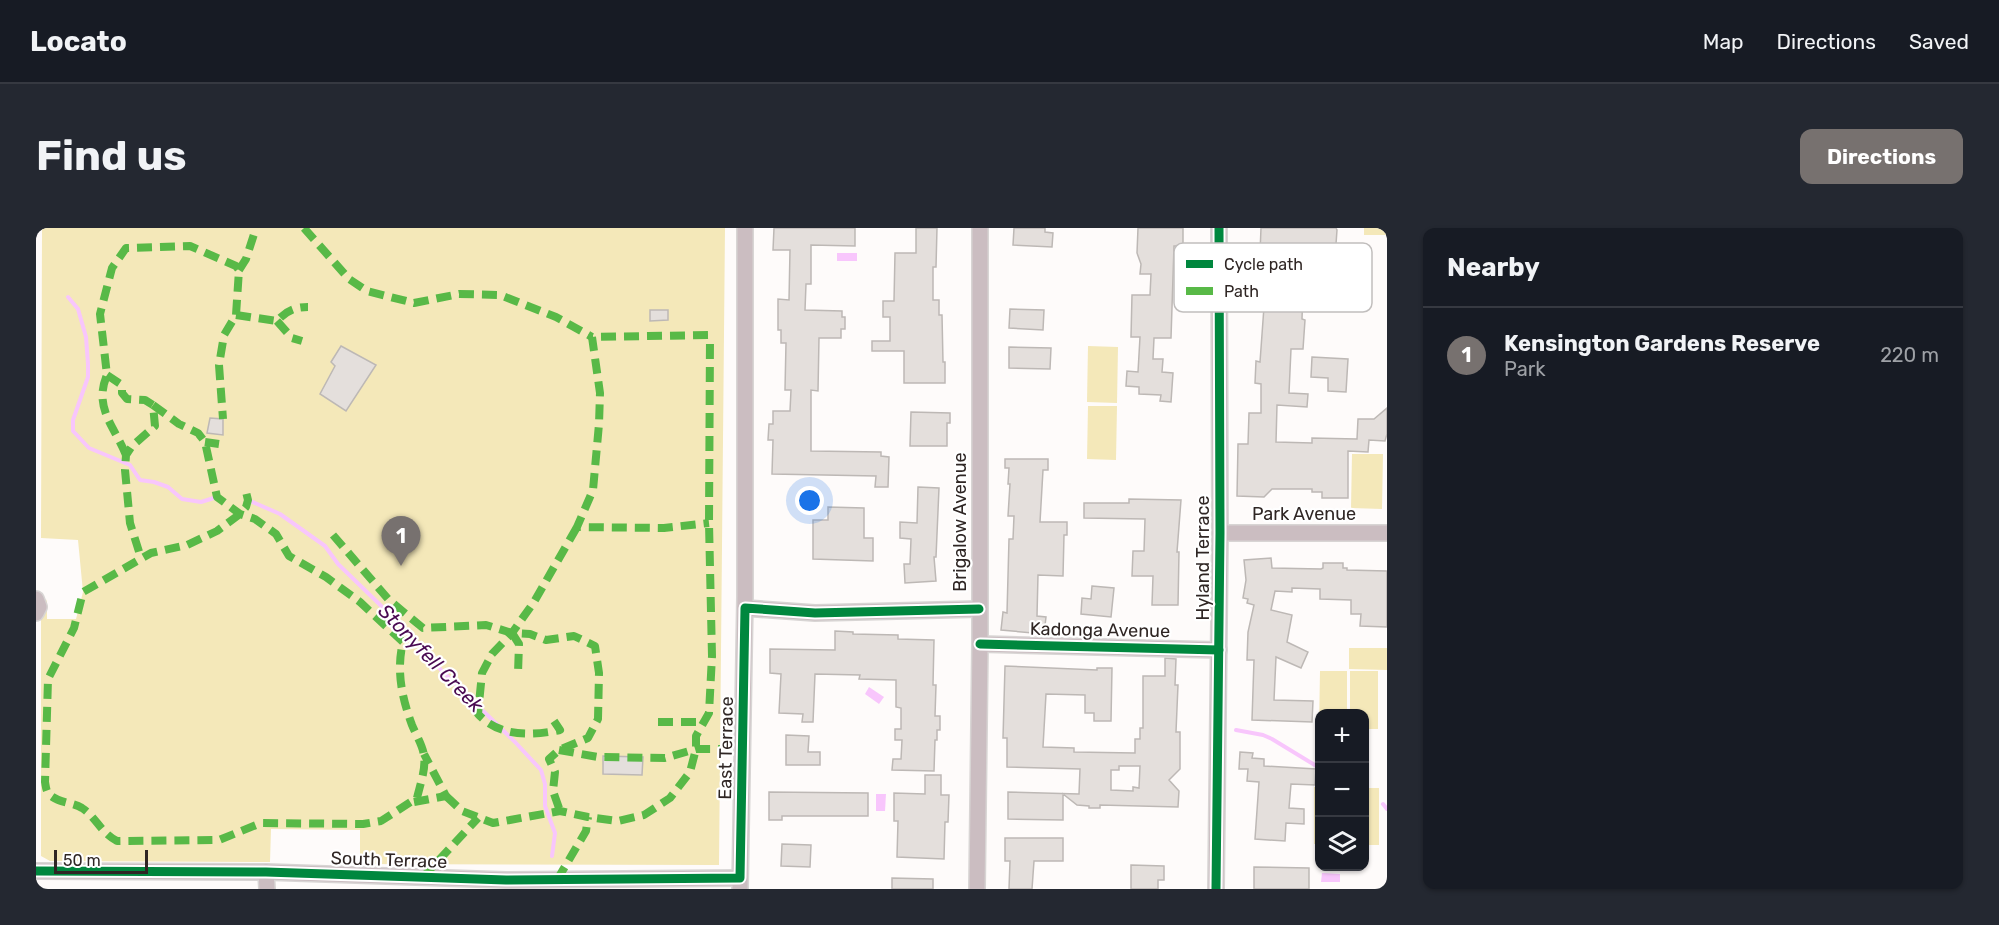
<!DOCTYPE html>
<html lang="en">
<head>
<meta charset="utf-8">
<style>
  body { margin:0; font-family:Rubik,sans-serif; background:#242831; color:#f1f3f6 }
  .controls { position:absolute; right:18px; bottom:18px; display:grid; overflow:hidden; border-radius:12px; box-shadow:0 2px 4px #0004 }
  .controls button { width:54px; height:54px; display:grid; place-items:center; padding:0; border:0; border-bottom:2px solid #363941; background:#171b24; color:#f1f3f6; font:30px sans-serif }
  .scale { position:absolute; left:18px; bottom:15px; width:94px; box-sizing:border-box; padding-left:6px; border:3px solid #2f2624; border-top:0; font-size:16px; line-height:21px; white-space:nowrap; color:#2f2624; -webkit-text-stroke:4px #fff; paint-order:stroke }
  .you { position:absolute; left:774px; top:273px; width:21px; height:21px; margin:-15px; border:4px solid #fff; border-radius:50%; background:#1a73e8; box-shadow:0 0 0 9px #1a73e833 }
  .badge { display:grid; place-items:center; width:39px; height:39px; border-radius:50%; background:#77716f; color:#fff; font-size:20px; font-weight:700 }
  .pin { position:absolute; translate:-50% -50px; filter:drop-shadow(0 2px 3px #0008) }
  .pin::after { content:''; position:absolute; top:32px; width:21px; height:18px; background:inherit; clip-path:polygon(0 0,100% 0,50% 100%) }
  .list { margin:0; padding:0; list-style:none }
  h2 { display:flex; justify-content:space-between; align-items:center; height:78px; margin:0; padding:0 24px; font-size:26px }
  h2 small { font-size:20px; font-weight:400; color:#9ea1a6 }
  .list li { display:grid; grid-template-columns:39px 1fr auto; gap:18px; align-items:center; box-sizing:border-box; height:96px; padding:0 24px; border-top:2px solid #363941 }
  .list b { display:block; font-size:22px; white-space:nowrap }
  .list p { margin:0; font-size:20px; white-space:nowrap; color:#9ea1a6 }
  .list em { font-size:20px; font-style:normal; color:#9ea1a6 }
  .icon { flex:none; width:33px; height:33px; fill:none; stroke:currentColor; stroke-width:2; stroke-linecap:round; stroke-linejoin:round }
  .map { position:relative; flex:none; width:1351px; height:661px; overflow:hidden; border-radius:12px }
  header { display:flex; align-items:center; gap:36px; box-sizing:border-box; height:84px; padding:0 30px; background:#171b24; border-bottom:2px solid #363941 }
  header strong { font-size:28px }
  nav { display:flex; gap:33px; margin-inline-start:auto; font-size:21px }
  .intro { display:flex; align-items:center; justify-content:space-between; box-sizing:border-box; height:144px; padding:0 36px }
  h1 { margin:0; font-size:42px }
  .button { padding:15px 27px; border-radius:12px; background:#77716f; color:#fff; font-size:21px; font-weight:700 }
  main { display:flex; gap:36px; padding:0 36px }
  aside { flex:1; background:#171b24; border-radius:12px; box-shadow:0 2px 4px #0004 }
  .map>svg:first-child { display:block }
</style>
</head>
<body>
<header>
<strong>Locato</strong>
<nav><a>Map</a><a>Directions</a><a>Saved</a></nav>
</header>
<div class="intro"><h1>Find us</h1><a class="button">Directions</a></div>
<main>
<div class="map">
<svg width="1351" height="661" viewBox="0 0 1351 661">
  <rect width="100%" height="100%" fill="#fefbfa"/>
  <g fill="#f4e8b9">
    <path d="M6,0H689L683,637L324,636V602L235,601L234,634L14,633L5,628V391L11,371V391H40L47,364L42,312L5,310Z"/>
    <rect x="1328" y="0" width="23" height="7"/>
    <path d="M1052,118L1082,119L1081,175L1051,174Z"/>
    <path d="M1052,178H1081L1080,232L1051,231Z"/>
    <path d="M1316,226H1347L1346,281L1315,280Z"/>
    <path d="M1313,420H1351V442L1313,441Z"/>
    <path d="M1284,443H1311V485H1284L1283,501V500Z"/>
    <path d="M1314,443H1342V501H1329L1328,485H1314Z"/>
    <rect x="1278" y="559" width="5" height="57"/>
    <rect x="1329" y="560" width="14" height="57"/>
  </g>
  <g fill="#f8c6fc">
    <rect x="801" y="25" width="20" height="8"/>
    <path d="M833,459L848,469L843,476L829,466Z"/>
    <path d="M840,566H850L849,583H840Z"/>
    <path d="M1286,645L1304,646V654H1285Z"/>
  </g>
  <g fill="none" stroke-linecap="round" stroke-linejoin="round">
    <g stroke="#f8c6fc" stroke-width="4">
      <path d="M32,69L42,81L50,109L52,136V149L37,192V203L53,220L94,237L104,252L118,254L132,259L146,271L165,274L181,269"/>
      <path d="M212,272L244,286L289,318L302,336L370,402L405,442L479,514L505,542L509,556V578L519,605L516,628"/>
      <path d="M1200,502L1227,507L1236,511L1282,539"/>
      <path d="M1347,576L1351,581"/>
    </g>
  </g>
  <g fill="#e4dfdc" stroke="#bdb8b5" stroke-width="1.5" fill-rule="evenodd">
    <path d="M738,0H819V18L775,17V56H770L769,82L806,83V89H809V101H805V110H783L782,163L775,162V223L845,224V228L853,229L852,259H839L840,248L736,246L737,212H732L733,196H737V183H754L755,162H749L750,115H745V102H742V71L753,72L754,22H737Z"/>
    <path d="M880,0H901L900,39H897V72H903V87H906L907,134H909V155H868V123H836V113H854V89H847V73H858L859,25H880Z"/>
    <path d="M978,0H1009V4L1017,5L1016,19L977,17Z"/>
    <path d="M1102,0H1147V18H1138L1135,110H1118L1117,131H1127L1126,144L1137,145L1135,174L1124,173L1125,167L1103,166V159L1090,158L1091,143L1102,144L1104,109H1095L1096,67H1114L1115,46H1104L1105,36L1101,25Z"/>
    <path d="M1225,0H1300L1301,2L1300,16L1254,18V39H1260L1259,62L1267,63L1266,91L1269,92L1267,121H1255L1253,165L1272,166L1271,179L1241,177L1240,214L1276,215V210L1321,211L1322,191H1338L1351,180V206L1349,213L1333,212L1332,224L1312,223V270H1286V264H1276V261H1236L1228,269L1201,268L1202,216H1212L1213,185H1225V156L1219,155L1220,133L1224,134L1230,51L1223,50Z"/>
    <path d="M974,81L1008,82L1007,102L973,100Z"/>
    <path d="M614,82H632V92L614,93Z"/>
    <path d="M305,118L340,137L310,183L284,166L299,138L295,134Z"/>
    <path d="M973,119L1015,120L1014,141L973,140Z"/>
    <path d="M1276,129L1312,131L1310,164L1292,163V150L1275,149Z"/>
    <path d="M875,184L914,185V195H911V218H874Z"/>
    <path d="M174,190L187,191V207L171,205Z"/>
    <path d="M969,231H1012V242H1007L1004,294H1031V307H1028L1027,348L1002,347L1001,388L1010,389L1008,406L965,402L967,384L971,385L973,311H977L978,288H972L974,256H972L973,240H969Z"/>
    <path d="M882,259L903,260L900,329H898L900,353L869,355L868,336H874L875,311L864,310V294L881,295Z"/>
    <path d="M1093,271L1145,272L1141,324H1143L1142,377H1116L1117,348H1096L1097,323H1108L1109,291L1048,290V275H1093Z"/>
    <path d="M792,279L828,280V310H837V333L777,331V292H792Z"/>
    <path d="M1235,330L1236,340L1285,341L1287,340V335H1307V340H1311V342L1351,343V399L1324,398L1325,386H1315V372L1284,371V361L1256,360V364L1239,363L1235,382L1256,387L1251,414L1272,424L1265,440L1240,429L1238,472L1277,473L1276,494L1216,492L1218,432H1211L1212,404L1218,377L1211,375L1212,371L1207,370L1210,352L1208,332Z"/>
    <path d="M1056,358L1078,360L1075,389L1045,386L1046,370L1055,371Z"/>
    <path d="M799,403L817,404V406L862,407V411L898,412L897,457H900L899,488H904V502H901V512H899L898,543L856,542L857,531H865L866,512H859V501H865V480L860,479V452L823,451L824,447L779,446L777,494H766L767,486L743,485L745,446L734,445V421L799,422Z"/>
    <path d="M1129,430L1140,431L1139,457H1142L1140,504H1144V541L1133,552L1143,563L1142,579L1064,577V580H1053V578L1041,577L1027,566V592L972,591V564L1043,566L1044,541L971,539V510H967L969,438L1061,442V440H1076L1075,493H1058V485H1049V467L1010,466L1007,519L1038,520V524L1099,525V511H1104V500H1107V448H1129ZM1083,538H1104L1103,560L1097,559V563L1075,562V542H1083Z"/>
    <path d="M750,507L773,508L772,524H784V537H750Z"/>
    <path d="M1204,524L1217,525L1216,530L1228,531V538L1280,541L1279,557L1255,556L1253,580L1268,581V596L1250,595L1249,613L1219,611L1223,554L1211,553L1212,541H1203Z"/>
    <path d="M567,528L607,529L606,547L567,546Z"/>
    <path d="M889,547H905V567H913L912,594H909L908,631L861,629L862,593H858V565L889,566Z"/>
    <path d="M733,564L832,565V588H746V592H733Z"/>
    <path d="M969,610H1027V633H998L996,661H973L974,633H969Z"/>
    <path d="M746,616L775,617L774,639L745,638Z"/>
    <path d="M1095,637L1128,638V652H1122V661H1095Z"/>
    <path d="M1218,639L1273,640V661H1218Z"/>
    <path d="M856,650L897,651V661H856Z"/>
  </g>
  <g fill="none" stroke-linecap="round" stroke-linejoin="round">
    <g stroke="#d8d5d4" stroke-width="18">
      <g id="minor">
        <path d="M1184,305H1351"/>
        <path d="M0,371L3,379L0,385"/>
        <path d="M709,380L779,385L943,381"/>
        <path d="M944,416L1183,422"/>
        <path d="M0,643L230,644L470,652L704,650"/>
        <path d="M230,644L231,661"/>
        <path d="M704,661L709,369V0"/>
        <path d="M941,661L944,416V0"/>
        <path d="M1180,661L1184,305L1183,0"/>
      </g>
    </g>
    <use href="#minor" stroke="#cbbdc1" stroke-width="15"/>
    <g stroke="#58b947" stroke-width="8" stroke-dasharray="15 8" stroke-linecap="butt">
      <path d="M268,0L313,51L331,63L378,75L423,66L464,67L520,89L556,109"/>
      <path d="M203,42L210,31L220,0"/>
      <path d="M200,87L241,93C250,83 259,79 272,79"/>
      <path d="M241,93L256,110L266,113"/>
      <path d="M672,107L556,109L564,165L563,196L557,262L541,299L628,300L673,295"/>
      <path d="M71,147L86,157V165L91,171L109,172L117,177L119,198L96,218L90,227L89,242L94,295L105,330"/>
      <path d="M117,177L143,196L162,205L169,214L181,269L204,286L219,291L240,306L253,328L290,349L324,374L367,414C360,443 366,470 376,497C380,507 387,518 388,528C390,541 384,557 381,570L345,593L327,596L225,595L183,612L81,613C64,604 60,589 46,580C36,574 23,575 14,567C10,564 10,559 9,554L12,451L38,400L47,364L115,325L151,317L181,303L204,286L210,279L212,272L210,264"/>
      <path d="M169,214L183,216"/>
      <path d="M90,227C79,199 57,180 71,147L64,86L76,40L90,20L154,18L200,38L203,42L200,87L188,107L183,137L187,191"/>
      <path d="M297,307L353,372L387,400L450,397L476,405L494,406L510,412L538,408L559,418L563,445L562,491L552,510L523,522L513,531L519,544L517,563L524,583"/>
      <path d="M476,405L483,416L482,445"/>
      <path d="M518,493L524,502C495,508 463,509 442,486L446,445L456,426L476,405L498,374L541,299"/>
      <path d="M622,494H668"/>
      <path d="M523,522L562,529L629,530L660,521H684"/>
      <path d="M410,568L426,583L457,595L524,583L552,589L582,593L608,587L634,570L654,544L660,521V508L673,485L676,428L673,295L674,109"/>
      <path d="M378,574L410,568L388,526"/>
      <path d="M387,649L442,590"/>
      <path d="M521,652L550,603L552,589"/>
    </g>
    <g stroke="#fff" stroke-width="13">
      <g id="cycleway">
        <path d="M944,416L1183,422"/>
        <path d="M0,643L230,644L470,652L704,650L709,380L779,385L943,381"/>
        <path d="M1180,661L1184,305L1183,0"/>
      </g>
    </g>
    <use href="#cycleway" stroke="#00873e" stroke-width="9"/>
  </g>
  <g text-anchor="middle" stroke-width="4.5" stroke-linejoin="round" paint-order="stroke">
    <g font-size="18" fill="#2f2624" stroke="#fff">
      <text x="1268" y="292">Park Avenue</text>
      <text transform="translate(924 294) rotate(-90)" y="6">Brigalow Avenue</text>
      <text transform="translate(1167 330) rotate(-90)" y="6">Hyland Terrace</text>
      <text transform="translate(1064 402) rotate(1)" y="6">Kadonga Avenue</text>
      <text transform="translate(690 520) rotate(-89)" y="6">East Terrace</text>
      <text transform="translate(353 632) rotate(2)" y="6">South Terrace</text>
    </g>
    <g font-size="20" font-style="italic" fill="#490951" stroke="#fff">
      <text transform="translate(395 430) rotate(46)" y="7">Stonyfell Creek</text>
    </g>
  </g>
  <rect x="1138" y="15" width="198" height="69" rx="9" fill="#fff" stroke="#c1bebd" stroke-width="1.5"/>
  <rect x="1150" y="32" width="27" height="8" fill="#00873e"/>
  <rect x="1150" y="59" width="27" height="8" fill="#58b947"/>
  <g font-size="16" fill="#2f2624">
    <text x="1188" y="42">Cycle path</text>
    <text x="1188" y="69">Path</text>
  </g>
</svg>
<div class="controls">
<button>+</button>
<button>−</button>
<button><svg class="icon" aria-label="layers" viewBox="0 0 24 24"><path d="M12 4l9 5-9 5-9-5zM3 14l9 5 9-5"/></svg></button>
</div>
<div class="scale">50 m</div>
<div class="you"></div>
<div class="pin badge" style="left:365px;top:338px">1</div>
</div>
<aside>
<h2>Nearby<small></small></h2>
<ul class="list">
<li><span class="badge">1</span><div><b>Kensington Gardens Reserve</b><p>Park</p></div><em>220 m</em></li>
</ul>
</aside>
</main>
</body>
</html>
